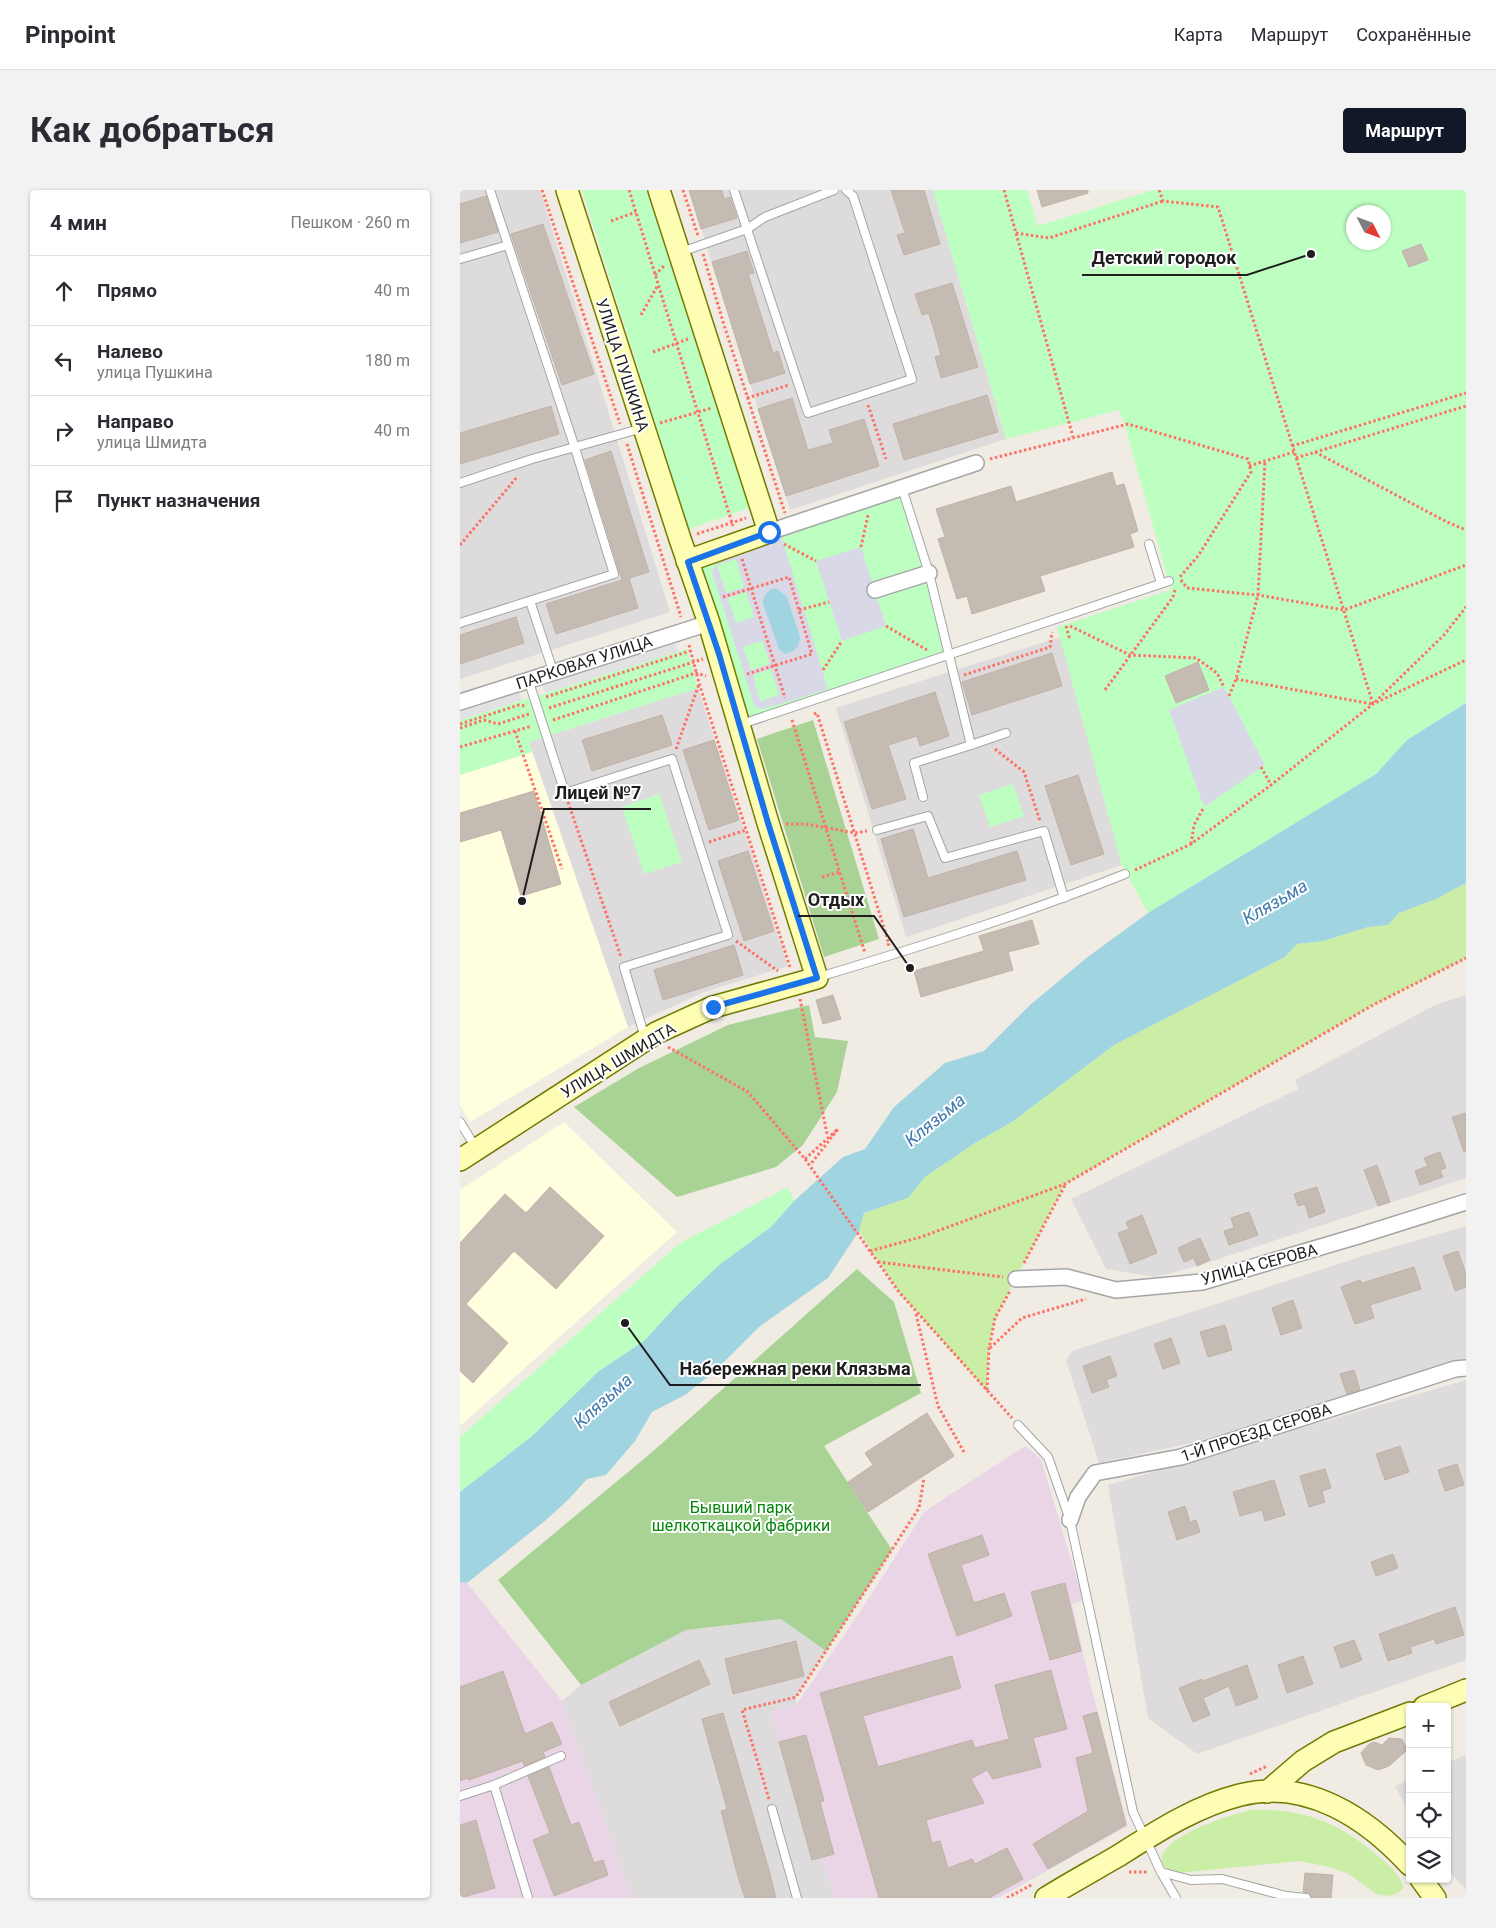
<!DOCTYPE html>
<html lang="ru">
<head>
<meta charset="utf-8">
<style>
  body { margin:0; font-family:Roboto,sans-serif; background:#f2f2f3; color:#2b2b33 }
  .controls { position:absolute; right:15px; bottom:15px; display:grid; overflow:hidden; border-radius:5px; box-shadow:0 1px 4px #0004 }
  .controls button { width:45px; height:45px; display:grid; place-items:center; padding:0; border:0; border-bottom:1px solid #e1e1e2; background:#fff; color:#2b2b33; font:25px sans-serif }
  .compass { position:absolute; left:886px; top:15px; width:45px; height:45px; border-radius:50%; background:#fff; box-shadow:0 1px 4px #0004; rotate:132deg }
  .stop { position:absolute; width:15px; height:15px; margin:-11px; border:4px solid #1a73e8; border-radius:50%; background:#fff }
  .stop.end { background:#1a73e8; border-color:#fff; box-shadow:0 1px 5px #0008 }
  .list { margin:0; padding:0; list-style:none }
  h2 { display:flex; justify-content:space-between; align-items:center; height:65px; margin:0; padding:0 20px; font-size:21px }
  h2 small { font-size:16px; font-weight:400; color:#7c7c81 }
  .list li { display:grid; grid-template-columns:32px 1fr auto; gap:15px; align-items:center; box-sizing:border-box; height:70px; padding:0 20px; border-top:1px solid #e1e1e2 }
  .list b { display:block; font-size:19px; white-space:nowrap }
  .list p { margin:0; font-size:16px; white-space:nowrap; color:#7c7c81 }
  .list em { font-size:16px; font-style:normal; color:#7c7c81 }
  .icon { flex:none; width:28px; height:28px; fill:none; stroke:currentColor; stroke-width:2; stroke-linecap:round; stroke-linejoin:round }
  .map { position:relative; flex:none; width:1006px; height:1708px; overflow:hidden; border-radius:5px }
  header { display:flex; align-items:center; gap:30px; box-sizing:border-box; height:70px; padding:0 25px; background:#fff; border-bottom:1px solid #e1e1e2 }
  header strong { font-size:24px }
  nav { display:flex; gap:28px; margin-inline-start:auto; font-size:18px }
  .intro { display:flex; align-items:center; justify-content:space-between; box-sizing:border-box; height:120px; padding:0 30px }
  h1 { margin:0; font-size:35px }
  .button { padding:12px 22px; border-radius:5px; background:#111827; color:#fff; font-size:18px; font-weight:700 }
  main { display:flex; gap:30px; padding:0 30px }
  aside { flex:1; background:#fff; border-radius:5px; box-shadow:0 1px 4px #0004 }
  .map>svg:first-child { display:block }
</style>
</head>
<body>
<header>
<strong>Pinpoint</strong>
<nav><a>Карта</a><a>Маршрут</a><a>Сохранённые</a></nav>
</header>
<div class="intro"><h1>Как добраться</h1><a class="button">Маршрут</a></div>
<main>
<aside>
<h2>4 мин<small>Пешком · 260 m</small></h2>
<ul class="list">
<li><svg class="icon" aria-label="ahead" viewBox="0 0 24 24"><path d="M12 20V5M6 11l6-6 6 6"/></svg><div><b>Прямо</b></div><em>40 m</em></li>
<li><svg class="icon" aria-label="left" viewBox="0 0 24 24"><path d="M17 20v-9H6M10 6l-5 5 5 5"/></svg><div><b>Налево</b><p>улица Пушкина</p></div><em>180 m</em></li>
<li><svg class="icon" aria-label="right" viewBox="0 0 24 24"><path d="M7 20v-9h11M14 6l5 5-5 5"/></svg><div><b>Направо</b><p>улица Шмидта</p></div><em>40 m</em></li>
<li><svg class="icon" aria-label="arrive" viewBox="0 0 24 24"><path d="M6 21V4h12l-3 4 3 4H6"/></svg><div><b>Пункт назначения</b></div></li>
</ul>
</aside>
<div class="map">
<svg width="1006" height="1708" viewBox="0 0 1006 1708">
  <rect width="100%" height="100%" fill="#f0ece4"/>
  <g fill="#dddbdb">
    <path d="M0,0H80L210,422L0,489Z"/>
    <path d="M229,0H473L546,249L330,320Z"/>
    <path d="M600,447L662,675L446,747L376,518Z"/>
    <path d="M238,498L328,776L244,802L168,837L69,552Z"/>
    <path d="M1006,805V988L737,1076L696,1087L646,1079L611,1009L838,899L835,890L975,815Z"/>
    <path d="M1006,1036V1168L736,1252L639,1273L606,1170L612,1161L906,1065Z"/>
    <path d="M1006,1190V1470L737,1564L688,1528L648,1295Z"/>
    <path d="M321,1429L366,1461L336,1507V1515L311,1522L352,1670L362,1667L375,1708H172L102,1511L121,1495L226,1440Z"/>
    <path d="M1006,1565V1700L987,1679V1573Z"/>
    <path d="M950,1589V1623L935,1596Z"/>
  </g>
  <g fill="#ead5e7">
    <path d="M565,1256L581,1269L623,1410L612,1414L631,1497L668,1636L538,1708H375L362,1667L352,1670L311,1522L336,1515L398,1425L464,1322Z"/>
    <path d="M0,1392L7,1393L102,1511L172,1708H0Z"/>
  </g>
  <g fill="#fffede">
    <path d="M72,562L168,837L10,932L0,915V585Z"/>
    <path d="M104,932L217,1042L0,1236V1000Z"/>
  </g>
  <g fill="#cbeea6">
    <path d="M1006,693V768L913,815L605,994L535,1128L529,1159L527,1201L439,1102L399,1041L404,1023L448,1008L465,987L515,953L552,932L654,855L825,767L837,754L863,751L908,737L928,735L939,723L976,709Z"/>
    <path d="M791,1620C843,1618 878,1632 918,1666C929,1675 939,1683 944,1698L938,1703L930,1706L916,1704L889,1684L870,1677L839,1671L718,1683L707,1679L701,1671C702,1668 702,1663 705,1660C719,1642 768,1625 791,1620Z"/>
  </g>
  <g fill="#a9d395">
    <path d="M353,530L419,749L364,767L297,549Z"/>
    <path d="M349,815L355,847L388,851L377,902L343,955L316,977L217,1007L114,917L179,878L268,835Z"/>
    <path d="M397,1079L434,1112L461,1203L364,1256L432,1360L366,1461L321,1429L226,1440L121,1495L38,1390L191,1263Z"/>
  </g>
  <g fill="#bdfec1" fill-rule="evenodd">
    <path d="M122,0H186L289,318L229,339Z"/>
    <path d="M473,0H567L578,36L693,0H1006V513L947,550L916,584L688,723L662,675L597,437L711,400L665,236L659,220L546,249ZM894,22H924V52H894Z"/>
    <path d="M442,298L488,464L279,535L227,371ZM305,406L327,407L340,447Z"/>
    <path d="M227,459L238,498L69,552L72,562L0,585V530Z"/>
    <path d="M553,594L564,626L530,637L519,605Z"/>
    <path d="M199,604L222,672L184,684L162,617Z"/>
    <path d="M328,997L334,1011L311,1037L259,1075L218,1114L184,1151L139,1181L71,1247L0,1302V1247L220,1053Z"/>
  </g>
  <g fill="#e2e2e2">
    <path d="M215,453L218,462L85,503L82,495Z"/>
    <path d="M59,501L62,510L0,530V520Z"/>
  </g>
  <g fill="#d8d8e6" fill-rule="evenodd">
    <path d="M321,345L368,499L304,519L297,518L294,515L252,382L257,370ZM276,369L284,397L266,403L257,375ZM286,402L294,427L276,433L268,408ZM327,407L340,447L302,410ZM302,451L310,474L291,480L283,457ZM311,479L319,505L300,511L293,485Z"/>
    <path d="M401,357L426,436L382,451L356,371Z"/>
    <path d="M764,497L805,575L744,617L709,520Z"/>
  </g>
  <g fill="#a1d4e1">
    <path d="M316,398L327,407L340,447C339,458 335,461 325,464L319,459L303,414C302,406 308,399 316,398Z"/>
    <path d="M1006,513V693L976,709L939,723L928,735L908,737L863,751L837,754L825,767L654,855L552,932L515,953L465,987L448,1008L404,1023L399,1041L368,1088L299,1137L254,1182L225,1205L192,1222L175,1251L146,1285L127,1289L109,1309L86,1330L7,1393L0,1392V1302L71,1247L139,1181L184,1151L218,1114L259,1075L311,1037L334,1011L383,967L405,959L434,917L485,873L524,861L570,815L629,766L688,723L916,584L947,550Z"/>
  </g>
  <g fill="#c4bbb3" stroke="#c3b1a5">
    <path d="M229,0H262L264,9L270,7L277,28L241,39Z"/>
    <path d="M431,0H464L480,54L444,65L437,45L445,43Z"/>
    <path d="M577,0H628V3L582,17Z"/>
    <path d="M26,6L38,42L0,53V14Z"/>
    <path d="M83,34L134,184L102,195L51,44Z"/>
    <path d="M961,54L968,70L949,77L942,61Z"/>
    <path d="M287,61L294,83L288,84L313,163L318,161L325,183L290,194L252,72Z"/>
    <path d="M492,93L518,177L481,188L475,167L481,165L469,123L462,125L455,104Z"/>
    <path d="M527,205L538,242L444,270L433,234Z"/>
    <path d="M332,208L348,260L373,253L369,240L404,229L419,276L326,306L298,219Z"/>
    <path d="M91,216L99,244L0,274V243Z"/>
    <path d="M151,261L189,382L169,388L178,418L96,444L86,414L162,390L125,270Z"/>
    <path d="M652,282L656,296L664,294L678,341L670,344L674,357L580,386L585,401L512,424L507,406L497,409L478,349L485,347L476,319L551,296L556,312Z"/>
    <path d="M56,427L64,453L0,474V445Z"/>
    <path d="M592,463L602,496L512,525L502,492Z"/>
    <path d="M738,472L749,500L716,513L705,486Z"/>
    <path d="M475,502L489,546L460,556L457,546L428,555L446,609L412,619L384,532Z"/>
    <path d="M202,525L212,555L132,581L122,550Z"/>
    <path d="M254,550L279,630L249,640L223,560Z"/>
    <path d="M618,585L644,664L611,675L585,596Z"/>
    <path d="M74,601L101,694L61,706L41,640L0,652V623Z"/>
    <path d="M453,639L468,688L557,661L566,690L444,727L421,649Z"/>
    <path d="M288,661L314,741L284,751L258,671Z"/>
    <path d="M572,730L579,754L548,762L553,780L461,807L454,781L524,761L519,746Z"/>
    <path d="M274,755L283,785L203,810L194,780Z"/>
    <path d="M373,805L381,829L363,834L356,810Z"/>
    <path d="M1006,923V961L1004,962L992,927Z"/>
    <path d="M980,962L986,978L980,980L983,987L960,995L955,981L968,976L964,968Z"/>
    <path d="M917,975L930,1012L918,1016L904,980Z"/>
    <path d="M90,997L144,1046L96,1099L54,1061L6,1114L48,1153L13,1193L0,1181V1053L45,1004L66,1023Z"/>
    <path d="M857,997L865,1022L849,1028L845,1014L838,1016L834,1004Z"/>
    <path d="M789,1022L798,1045L769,1055L764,1041L774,1038L771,1028Z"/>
    <path d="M682,1025L697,1063L670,1074L658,1043L669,1039L666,1032Z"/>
    <path d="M740,1048L750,1070L737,1076L734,1068L724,1072L718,1058Z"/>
    <path d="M998,1061L1006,1084V1097L995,1101L983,1066Z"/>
    <path d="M954,1077L961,1099L910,1115L914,1128L895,1134L881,1097L900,1090L902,1093Z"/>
    <path d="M833,1110L842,1138L821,1145L812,1118Z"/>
    <path d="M765,1135L772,1160L748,1167L740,1142Z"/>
    <path d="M711,1148L720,1173L703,1179L694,1154Z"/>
    <path d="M650,1166L657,1186L646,1190L649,1197L632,1203L623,1176Z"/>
    <path d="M894,1180L900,1200L887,1204L880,1184Z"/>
    <path d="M467,1223L494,1266L408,1322L388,1292L413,1275L405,1263Z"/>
    <path d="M940,1256L949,1282L925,1290L916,1264Z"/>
    <path d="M997,1274L1004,1295L985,1301L978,1280Z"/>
    <path d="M865,1279L871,1298L862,1301L865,1312L849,1317L840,1286Z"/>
    <path d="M814,1290L825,1325L805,1331L802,1320L780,1326L773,1302Z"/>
    <path d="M725,1316L730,1332L736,1330L740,1342L717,1350L708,1322Z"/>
    <path d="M522,1345L529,1365L501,1375L514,1413L544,1403L552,1426L497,1446L468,1364Z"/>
    <path d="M933,1364L938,1378L916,1386L911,1372Z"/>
    <path d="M605,1393L621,1461L590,1470L571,1402Z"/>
    <path d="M995,1417L1004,1445L976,1454L974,1449L950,1457L952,1463L928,1471L919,1444Z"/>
    <path d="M894,1450L902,1470L881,1478L874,1457Z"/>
    <path d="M336,1451L344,1486L273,1504L265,1469Z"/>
    <path d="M492,1466L501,1498L403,1526L418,1577L512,1550L515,1558L549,1549L535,1495L591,1480L607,1539L573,1548L581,1577L533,1589L527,1580L511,1589L524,1613L466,1630L472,1653L480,1651L488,1678L512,1669L515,1674L547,1658L563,1689L529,1708H419L360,1503Z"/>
    <path d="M843,1466L853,1494L827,1503L818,1475Z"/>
    <path d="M239,1470L250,1494L160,1536L149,1512Z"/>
    <path d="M787,1475L798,1508L776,1516L769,1496L743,1508L750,1525L733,1532L719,1498L742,1489L743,1491Z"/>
    <path d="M43,1481L65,1544L92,1532L102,1554L83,1562L85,1567L64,1576L63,1571L9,1590L8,1588L0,1591V1497Z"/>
    <path d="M637,1522L666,1635L588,1679L573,1654L628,1621L616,1568L633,1563L623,1526Z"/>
    <path d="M263,1523L309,1680L316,1708H285L278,1687L261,1621L267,1619L242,1529Z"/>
    <path d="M346,1545L364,1611L360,1612L374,1664L352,1670L319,1552Z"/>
    <path d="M929,1548L942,1549L947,1560L929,1576L918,1580L906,1575L901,1563L909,1554L914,1552L922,1555Z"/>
    <path d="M89,1577L111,1635L119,1632L134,1673L143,1670L148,1685L94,1706L73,1650L90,1643L68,1586Z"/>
    <path d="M16,1630L35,1698L0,1708V1635Z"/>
    <path d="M845,1683L873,1685L871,1708H852L849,1703L843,1702Z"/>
  </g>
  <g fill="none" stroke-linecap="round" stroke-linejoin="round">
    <g stroke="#a5a5a5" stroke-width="10">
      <g id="lane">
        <path d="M274,0L348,223L452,189L393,6L386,0"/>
        <path d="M221,62L287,39L305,27L374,0"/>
        <path d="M0,69L48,55"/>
        <path d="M0,293L72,269L183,238"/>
        <path d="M442,298L469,383L511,555L454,573L463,607"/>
        <path d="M689,354L701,393"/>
        <path d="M70,411L93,481"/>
        <path d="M0,433L154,384L115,258L30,0"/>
        <path d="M68,489L105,603L212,569L268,745L164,777L185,848"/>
        <path d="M282,534L709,391"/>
        <path d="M511,555L546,543"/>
        <path d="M417,640L468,626L485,668L584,641L604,708"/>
        <path d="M359,787C462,756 565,724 665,684"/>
        <path d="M0,932L16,958"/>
        <path d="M558,1235L588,1267L610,1330L673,1622L701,1682L716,1708"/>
        <path d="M34,1595L68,1708"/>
        <path d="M0,1606L34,1595L101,1566"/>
        <path d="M312,1619L337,1708"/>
        <path d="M701,1682L731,1690L762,1689L826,1706L846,1708"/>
      </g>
    </g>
    <g stroke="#a5a5a5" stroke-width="18">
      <g id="street">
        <path d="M309,342L516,273"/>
        <path d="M415,400L469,383"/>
        <path d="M0,512L249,433"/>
        <path d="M556,1089L606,1087L656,1100L742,1092L898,1046L1006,1012"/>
        <path d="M610,1330L618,1307L635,1283L721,1267L995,1179L1006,1178"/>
      </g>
    </g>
    <g stroke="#717b00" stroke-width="24">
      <g id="secondary">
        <path d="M199,0L309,342L227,371"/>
        <path d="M0,970L196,843L253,817L357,788L308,633L249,433L220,349L107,0"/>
        <path d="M964,1517L1006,1500"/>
        <path d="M807,1602L843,1571L874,1552L950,1523"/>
        <path d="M961,1689L975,1708"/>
        <path d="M586,1708C610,1693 634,1680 658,1666C696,1642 736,1616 780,1605C847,1588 907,1628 950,1675"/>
      </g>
    </g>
    <g stroke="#ff7166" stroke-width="3" stroke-dasharray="2.5 2.5" stroke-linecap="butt">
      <path d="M82,0L160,234"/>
      <path d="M169,0L273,336"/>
      <path d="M223,0L238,46"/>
      <path d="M544,0L613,247"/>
      <path d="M699,0L703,11L758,17L913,514"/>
      <path d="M151,31L176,22"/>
      <path d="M556,43L589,48L703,11"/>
      <path d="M243,64L264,135L325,323"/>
      <path d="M195,85L204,76"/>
      <path d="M181,125L198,95"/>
      <path d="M193,162L228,149"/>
      <path d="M287,208L329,195"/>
      <path d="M408,215L426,269"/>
      <path d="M200,233L252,218"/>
      <path d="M167,254L221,427"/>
      <path d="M832,256L1006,203"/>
      <path d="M855,262L985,331L1006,340"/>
      <path d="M836,268L1006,216"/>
      <path d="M530,269L668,234L788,269L791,282L738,366L719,388"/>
      <path d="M789,276L834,262"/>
      <path d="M237,344L286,328"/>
      <path d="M324,354L356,371"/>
      <path d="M0,355L57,287"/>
      <path d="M401,357L408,325"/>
      <path d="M282,369L325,508"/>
      <path d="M721,390L727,398L798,405L884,420L1006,375"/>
      <path d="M263,407L329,387L352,464L287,484"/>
      <path d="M339,420L369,412"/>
      <path d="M426,436L467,460"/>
      <path d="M606,436L610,450"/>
      <path d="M610,436L670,465L736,468L757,483L764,497"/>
      <path d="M229,455L239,493L330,777"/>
      <path d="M363,480L382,451"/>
      <path d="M504,485L590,457L592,442"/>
      <path d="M776,489L912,514"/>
      <path d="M645,500L713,407L715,400"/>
      <path d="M769,506L776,489L798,405L805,271"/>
      <path d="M86,507L230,461"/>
      <path d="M915,512L984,445L1006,417"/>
      <path d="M89,518L243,469"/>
      <path d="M354,524L357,523L429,754L427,755"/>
      <path d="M93,530L236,483L246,486"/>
      <path d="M332,530L405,763"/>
      <path d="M0,534L59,515L66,516"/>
      <path d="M0,538L24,530L38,534L69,524"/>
      <path d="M55,541L102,679"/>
      <path d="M0,557L72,536"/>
      <path d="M216,559L239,494"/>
      <path d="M535,559L564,582L580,631"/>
      <path d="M801,577L811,595"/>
      <path d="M108,612L161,767"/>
      <path d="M326,634H346L395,643L407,641"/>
      <path d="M249,652L286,640"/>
      <path d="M731,654L734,635L744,617"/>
      <path d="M675,680L731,654L811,595L913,514L1006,470"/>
      <path d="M362,687L380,682"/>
      <path d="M276,751L318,781"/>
      <path d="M340,809L367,944"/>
      <path d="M208,857L288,902L345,969L439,1102L552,1228"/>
      <path d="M345,969L378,939L350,975"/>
      <path d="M410,1061L461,1047L605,994L913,815L1006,768"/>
      <path d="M418,1072L543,1087"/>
      <path d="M564,1073L605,995"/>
      <path d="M456,1124L478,1216L504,1262"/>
      <path d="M530,1158L562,1128L626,1109"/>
      <path d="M527,1200L529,1159L535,1128L550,1101"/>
      <path d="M790,1584L807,1576"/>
      <path d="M309,1609L282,1520L336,1507L459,1318L464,1288"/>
      <path d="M669,1682H688"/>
      <path d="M547,1708L573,1694"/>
    </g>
    <use href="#lane" stroke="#fff" stroke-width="8"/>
    <use href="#street" stroke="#fff" stroke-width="15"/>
    <use href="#secondary" stroke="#fdfeb4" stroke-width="21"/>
  </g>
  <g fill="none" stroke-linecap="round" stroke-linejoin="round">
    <path stroke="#1a73e8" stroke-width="6" d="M253,817L357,788L308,633L259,464L228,372L309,342"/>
  </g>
  <g text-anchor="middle" stroke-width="4" stroke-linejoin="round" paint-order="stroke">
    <g font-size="16" fill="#1e1e1e" stroke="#fff">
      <text transform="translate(163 175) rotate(72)" y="6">УЛИЦА ПУШКИНА</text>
      <text transform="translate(124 472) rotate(-18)" y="6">ПАРКОВАЯ УЛИЦА</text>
      <text transform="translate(158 870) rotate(-31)" y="6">УЛИЦА ШМИДТА</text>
      <text transform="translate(799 1074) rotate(-15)" y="6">УЛИЦА СЕРОВА</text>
      <text transform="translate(796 1242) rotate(-18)" y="6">1-Й ПРОЕЗД СЕРОВА</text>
    </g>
    <g font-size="16" fill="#03860a" stroke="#fff">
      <text x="281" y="1323">Бывший парк<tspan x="281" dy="18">шелкоткацкой фабрики</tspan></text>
    </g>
    <g font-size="18" font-style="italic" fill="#407aae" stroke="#fff">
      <text transform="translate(815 712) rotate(-30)" y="6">Клязьма</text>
      <text transform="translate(475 930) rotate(-39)" y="6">Клязьма</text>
      <text transform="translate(143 1211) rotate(-42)" y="6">Клязьма</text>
    </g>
  </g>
  <path fill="none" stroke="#1e1e1e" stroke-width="2" d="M851 64L787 85H622M62 711L84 619H191M450 778L414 726H338M165 1133L210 1195H461"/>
  <g fill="#1e1e1e" stroke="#fff" stroke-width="2">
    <circle cx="851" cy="64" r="5"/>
    <circle cx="62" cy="711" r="5"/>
    <circle cx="450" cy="778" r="5"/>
    <circle cx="165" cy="1133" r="5"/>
  </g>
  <g font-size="18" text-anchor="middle" font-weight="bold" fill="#1e1e1e" stroke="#fff" stroke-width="4" stroke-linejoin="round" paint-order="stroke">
    <text x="704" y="74">Детский городок</text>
    <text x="138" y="609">Лицей №7</text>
    <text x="376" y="716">Отдых</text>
    <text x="335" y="1185">Набережная реки Клязьма</text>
  </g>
</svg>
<div class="controls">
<button>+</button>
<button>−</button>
<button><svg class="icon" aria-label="locate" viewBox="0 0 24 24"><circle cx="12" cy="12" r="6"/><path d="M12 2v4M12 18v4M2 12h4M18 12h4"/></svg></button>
<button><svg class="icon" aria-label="layers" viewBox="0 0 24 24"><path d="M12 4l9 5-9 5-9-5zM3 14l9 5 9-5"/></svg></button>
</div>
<svg class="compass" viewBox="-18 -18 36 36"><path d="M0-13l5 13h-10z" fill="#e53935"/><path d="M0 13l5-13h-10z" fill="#7c7c81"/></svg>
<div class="stop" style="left:309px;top:342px"></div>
<div class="stop end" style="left:253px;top:817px"></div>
</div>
</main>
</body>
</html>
